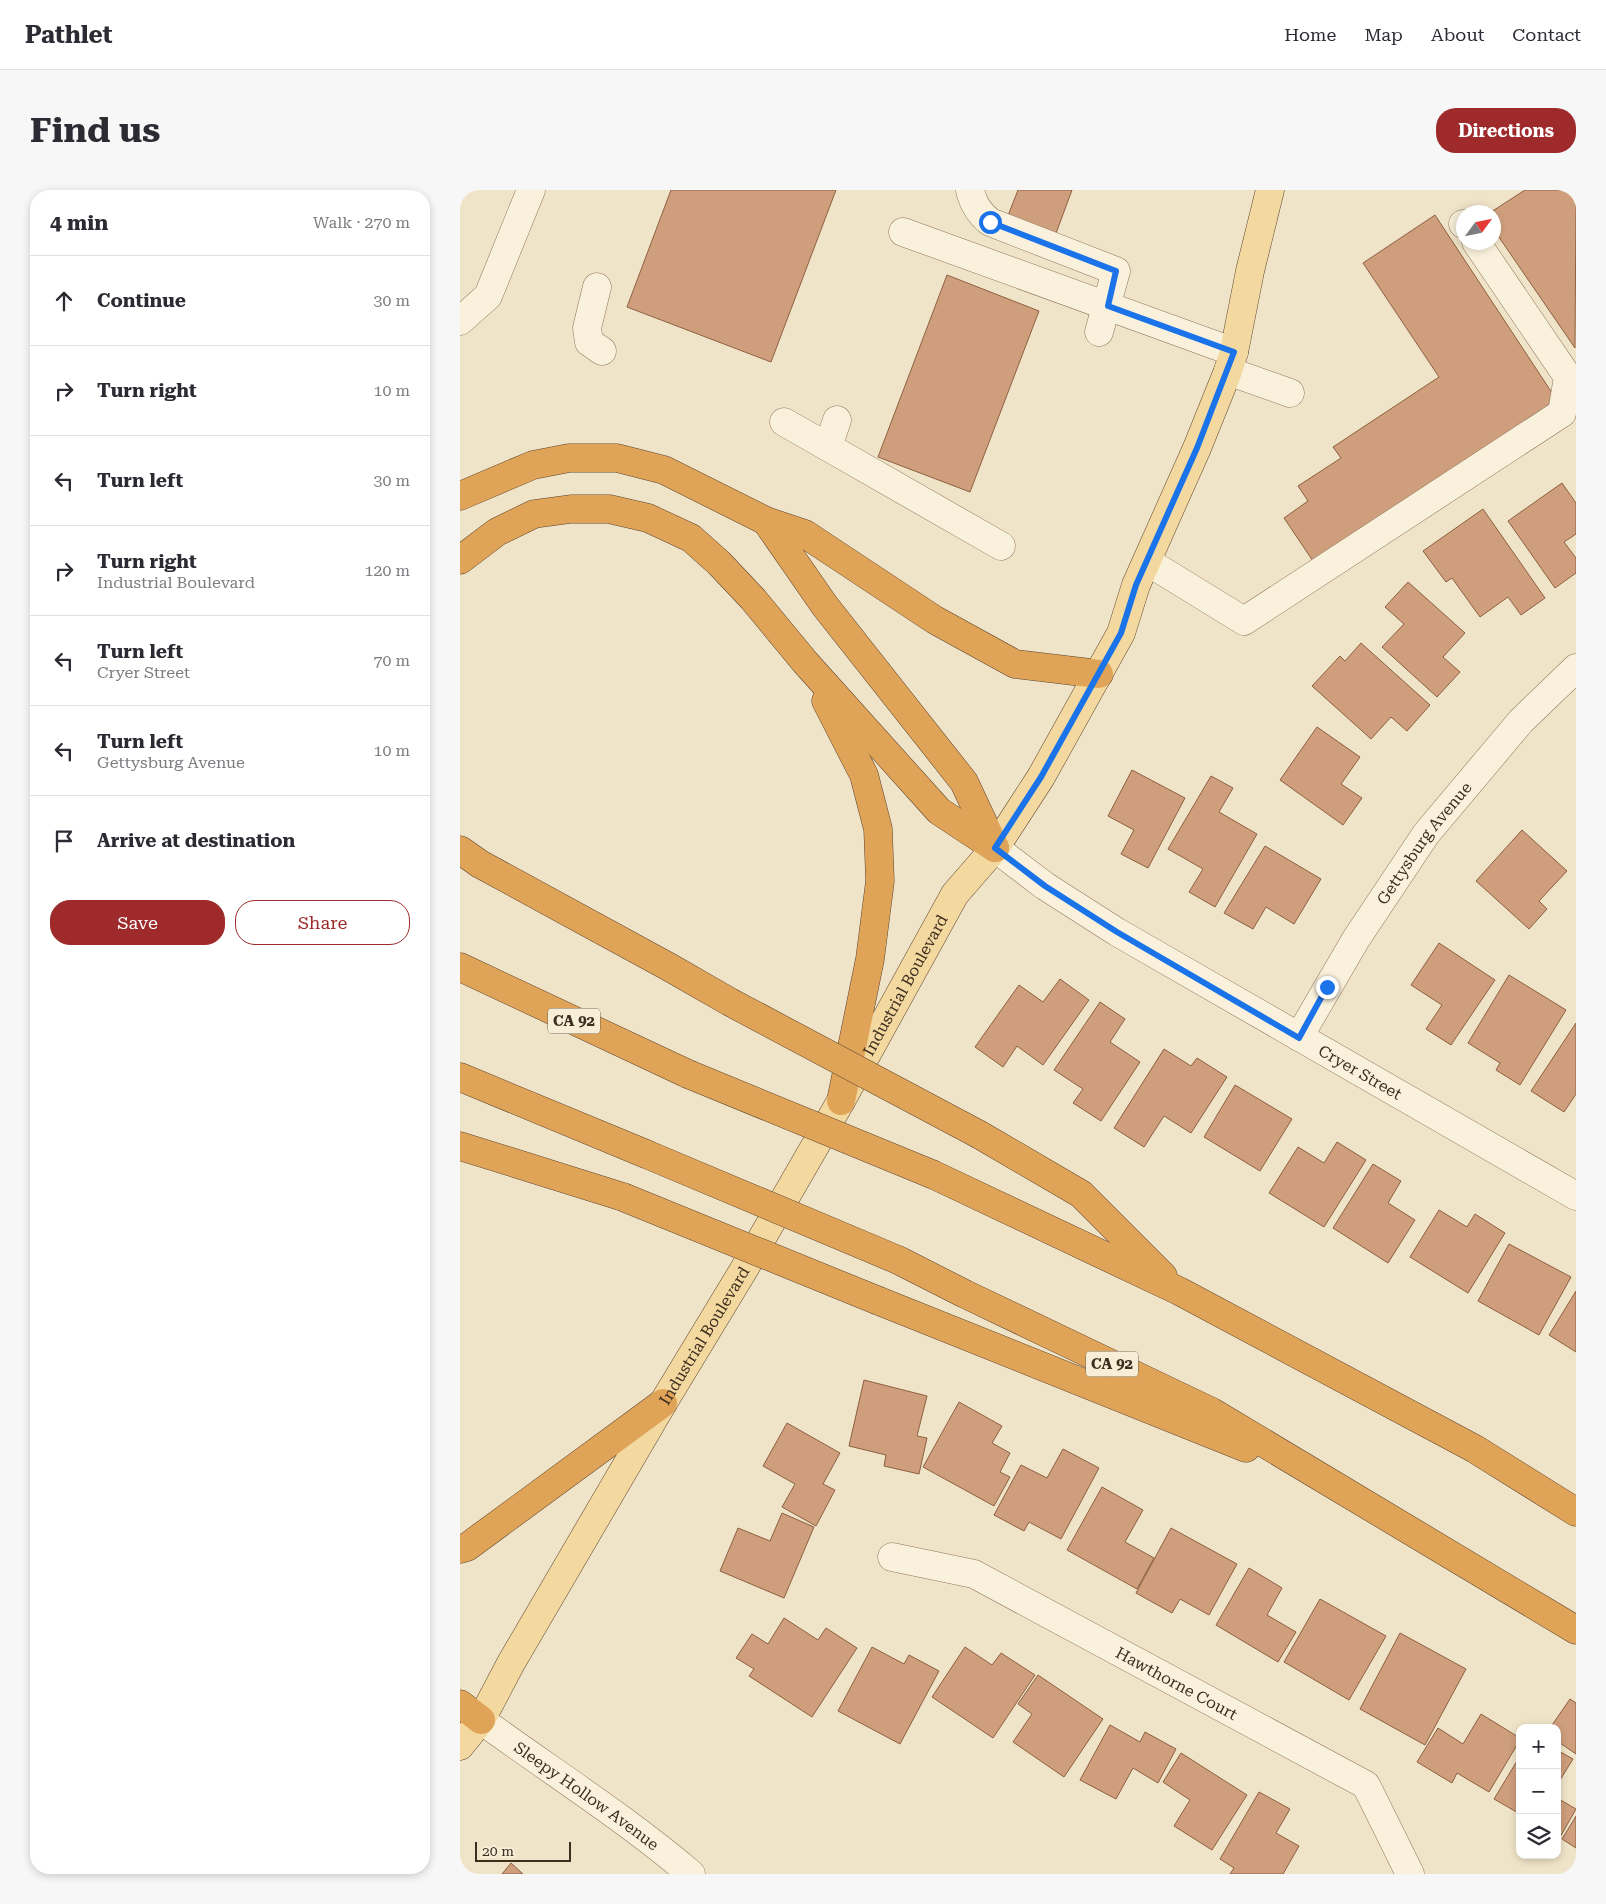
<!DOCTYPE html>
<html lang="en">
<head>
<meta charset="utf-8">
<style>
  body { margin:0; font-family:"Roboto Serif",serif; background:#f7f7f7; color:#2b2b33 }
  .controls { position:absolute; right:15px; bottom:15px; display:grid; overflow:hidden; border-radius:10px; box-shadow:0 2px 8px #0003 }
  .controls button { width:45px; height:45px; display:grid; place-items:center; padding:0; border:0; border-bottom:1px solid #e1e1e2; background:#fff; color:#2b2b33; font:25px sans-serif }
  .compass { position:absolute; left:996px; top:15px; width:45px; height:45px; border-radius:50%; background:#fff; box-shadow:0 2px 8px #0003; rotate:57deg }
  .scale { position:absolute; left:15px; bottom:12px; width:96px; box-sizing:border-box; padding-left:5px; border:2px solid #3d2e20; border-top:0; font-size:14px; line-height:18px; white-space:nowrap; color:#3d2e20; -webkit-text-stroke:4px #f7eed8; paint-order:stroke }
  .stop { position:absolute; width:15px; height:15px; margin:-11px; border:4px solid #1a73e8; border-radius:50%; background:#fff }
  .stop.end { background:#1a73e8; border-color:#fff; box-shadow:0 1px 5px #0008 }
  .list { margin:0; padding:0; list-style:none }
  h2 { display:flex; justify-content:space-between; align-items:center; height:65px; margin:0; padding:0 20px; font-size:21px }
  h2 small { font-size:16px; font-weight:400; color:#7c7c81 }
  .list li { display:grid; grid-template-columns:32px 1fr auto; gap:15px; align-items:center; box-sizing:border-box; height:90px; padding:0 20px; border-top:1px solid #e1e1e2 }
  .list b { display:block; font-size:19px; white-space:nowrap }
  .list p { margin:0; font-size:16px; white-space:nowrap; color:#7c7c81 }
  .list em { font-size:16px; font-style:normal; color:#7c7c81 }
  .actions { display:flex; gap:10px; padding:15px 20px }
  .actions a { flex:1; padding:11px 0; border:1px solid #9e2a2b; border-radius:20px; text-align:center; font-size:18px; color:#9e2a2b }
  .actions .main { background:#9e2a2b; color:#fff }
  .icon { flex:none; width:28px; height:28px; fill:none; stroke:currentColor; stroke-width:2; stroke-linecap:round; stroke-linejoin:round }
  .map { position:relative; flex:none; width:1116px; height:1684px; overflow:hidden; border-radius:20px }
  header { display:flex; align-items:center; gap:30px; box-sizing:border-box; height:70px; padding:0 25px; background:#fff; border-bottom:1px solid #e1e1e2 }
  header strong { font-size:24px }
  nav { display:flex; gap:28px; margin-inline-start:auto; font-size:18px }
  .intro { display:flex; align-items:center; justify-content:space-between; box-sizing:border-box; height:120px; padding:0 30px }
  h1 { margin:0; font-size:35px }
  .button { padding:12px 22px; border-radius:20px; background:#9e2a2b; color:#fff; font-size:18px; font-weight:700 }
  main { display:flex; gap:30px; padding:0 30px }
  aside { flex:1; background:#fff; border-radius:20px; box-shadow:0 2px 8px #0003 }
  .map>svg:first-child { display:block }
</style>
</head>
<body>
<header>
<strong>Pathlet</strong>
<nav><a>Home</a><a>Map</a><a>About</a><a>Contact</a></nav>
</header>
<div class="intro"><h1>Find us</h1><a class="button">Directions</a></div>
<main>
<aside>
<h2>4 min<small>Walk · 270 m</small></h2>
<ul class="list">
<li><svg class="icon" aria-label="ahead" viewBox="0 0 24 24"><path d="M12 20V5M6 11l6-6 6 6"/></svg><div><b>Continue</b></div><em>30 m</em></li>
<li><svg class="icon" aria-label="right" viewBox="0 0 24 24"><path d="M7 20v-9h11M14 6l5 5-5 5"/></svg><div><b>Turn right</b></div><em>10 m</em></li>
<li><svg class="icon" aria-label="left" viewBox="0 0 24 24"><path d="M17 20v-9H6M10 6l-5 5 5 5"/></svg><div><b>Turn left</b></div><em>30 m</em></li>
<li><svg class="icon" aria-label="right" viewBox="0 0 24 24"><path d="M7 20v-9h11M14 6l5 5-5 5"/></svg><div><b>Turn right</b><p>Industrial Boulevard</p></div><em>120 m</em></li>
<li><svg class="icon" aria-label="left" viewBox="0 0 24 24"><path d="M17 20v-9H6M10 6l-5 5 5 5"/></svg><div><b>Turn left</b><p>Cryer Street</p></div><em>70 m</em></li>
<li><svg class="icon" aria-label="left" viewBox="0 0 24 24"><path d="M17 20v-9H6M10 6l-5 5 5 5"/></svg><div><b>Turn left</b><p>Gettysburg Avenue</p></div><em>10 m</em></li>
<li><svg class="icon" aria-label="arrive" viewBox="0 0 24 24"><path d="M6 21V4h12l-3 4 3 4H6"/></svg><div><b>Arrive at destination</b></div></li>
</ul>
<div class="actions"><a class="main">Save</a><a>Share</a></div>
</aside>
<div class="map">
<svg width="1116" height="1684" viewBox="0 0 1116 1684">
  <rect width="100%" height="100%" fill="#f0e4c8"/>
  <g fill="#cf9f7d" stroke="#8d5f41">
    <path d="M211,0H376L311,172L167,117Z"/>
    <path d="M558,0H612L595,46L547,28Z"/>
    <path d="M1065,0H1110L1116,9L1115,158L1034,40V22H1031Z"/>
    <path d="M975,25L1098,212L855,374L824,328L848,311L838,296L881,268L873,257L979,187L903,73Z"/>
    <path d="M487,85L579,121L510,302L418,267Z"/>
    <path d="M1102,293L1116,313V344L1104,352L1116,368V383L1095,398L1048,331Z"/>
    <path d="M1023,319L1085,408L1061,425L1048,407L1020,427L992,388L986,392L963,361Z"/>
    <path d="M948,392L1005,443L983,467L1000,482L977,507L922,457L944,434L925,417Z"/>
    <path d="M901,453L970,515L947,541L931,527L911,549L852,496L880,466L885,471Z"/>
    <path d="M857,537L900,567L881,594L902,608L883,635L820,590Z"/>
    <path d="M672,580L725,608L688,678L661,664L674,640L648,626Z"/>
    <path d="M751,586L773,598L759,622L797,644L755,717L729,702L743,679L708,659Z"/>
    <path d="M1062,640L1107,681L1079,711L1087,719L1069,739L1016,691Z"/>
    <path d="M805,656L861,689L834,734L806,717L793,739L764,723Z"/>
    <path d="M979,753L1035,790L991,855L966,839L982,815L951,795Z"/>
    <path d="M1049,785L1106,820L1060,895L1036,880L1040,873L1008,853Z"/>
    <path d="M600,789L629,810L583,875L557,856L543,877L515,857L559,795L583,812Z"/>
    <path d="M640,812L665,829L650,852L680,872L641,931L613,913L623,899L594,880Z"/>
    <path d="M1116,833V904L1104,922L1071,901Z"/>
    <path d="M704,859L731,876L737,868L767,887L731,943L704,926L684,957L654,938Z"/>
    <path d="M775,895L832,929L800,981L744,947Z"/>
    <path d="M877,952L906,970L864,1037L809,1003L838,957L864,973Z"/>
    <path d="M913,974L941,991L928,1013L955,1030L928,1073L873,1038Z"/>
    <path d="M979,1020L1007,1037L1015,1024L1045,1043L1008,1103L950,1067Z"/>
    <path d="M1049,1054L1111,1087L1079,1145L1018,1111Z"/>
    <path d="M1116,1101V1162L1089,1145Z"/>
    <path d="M404,1190L467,1206L457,1246L467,1248L459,1284L424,1276L426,1265L389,1256Z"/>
    <path d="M499,1212L542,1236L532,1253L550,1263L540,1282L550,1287L534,1316L463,1277Z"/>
    <path d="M327,1233L380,1263L363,1294L375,1300L356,1336L322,1317L335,1294L303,1276Z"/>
    <path d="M603,1259L639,1278L601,1349L569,1332L564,1341L534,1325L561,1275L587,1288Z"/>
    <path d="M642,1297L683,1320L665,1352L694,1368L677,1399L607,1360Z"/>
    <path d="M322,1323L354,1337L324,1408L260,1381L278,1338L310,1351Z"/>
    <path d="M711,1338L777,1374L749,1425L720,1409L712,1423L676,1403Z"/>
    <path d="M789,1378L822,1398L807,1425L836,1442L818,1472L756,1435Z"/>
    <path d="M860,1409L926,1446L889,1510L824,1472Z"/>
    <path d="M324,1428L358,1450L366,1438L397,1458L352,1527L289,1486L294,1479L276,1468L292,1444L308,1454Z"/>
    <path d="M940,1443L1006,1479L965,1555L900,1519Z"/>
    <path d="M412,1457L444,1474L449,1465L479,1481L440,1554L378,1521Z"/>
    <path d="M505,1457L532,1475L541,1463L575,1485L533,1548L472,1507Z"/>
    <path d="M578,1485L643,1529L604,1587L553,1552L572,1524L558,1514Z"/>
    <path d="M1110,1509L1116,1513V1564L1097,1551V1538H1090Z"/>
    <path d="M1021,1524L1060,1548V1550L1029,1602L997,1583L992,1593L957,1572L978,1538L1003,1554Z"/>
    <path d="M650,1535L680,1552L685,1542L716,1559L698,1593L673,1578L656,1609L620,1590Z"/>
    <path d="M1097,1560L1113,1569L1097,1595Z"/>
    <path d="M721,1563L787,1605L752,1660L714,1636L730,1610L703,1592Z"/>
    <path d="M1060,1566V1624L1034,1609Z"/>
    <path d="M799,1602L830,1619L816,1643L839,1656L823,1684H770L774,1678L760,1669Z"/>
    <path d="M1097,1608L1116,1619L1099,1649L1097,1647Z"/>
    <path d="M1116,1626V1658L1102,1649Z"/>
    <path d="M51,1673L63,1684H42Z"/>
  </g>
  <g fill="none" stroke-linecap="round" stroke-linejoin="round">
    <g stroke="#8d765c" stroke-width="29">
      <g id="minor">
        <path d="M510,0C513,14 519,23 530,32L656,81L639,142"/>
        <path d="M1003,34H1004"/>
        <path d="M443,42L774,162"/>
        <path d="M137,97L127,138L129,152L142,161"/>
        <path d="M0,131L28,106L71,0"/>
        <path d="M768,181L830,203"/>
        <path d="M324,232L368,257L377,230"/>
        <path d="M368,257L541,356"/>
        <path d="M688,372L784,431L1102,223L1108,187L1016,52"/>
        <path id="s1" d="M535,658L585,696L657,742L1116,1006"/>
        <path id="s2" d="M839,847L896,749L966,644L1061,531L1116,478"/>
        <path id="s3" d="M432,1367L514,1384L906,1595L950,1684"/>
        <path id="s4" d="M21,1530C91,1581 165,1628 231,1684"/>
      </g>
    </g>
    <g stroke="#5b4430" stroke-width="29">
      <g id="major">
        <path id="s5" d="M0,1556L21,1530L51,1473L203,1213L283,1081L381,911L495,704L535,658L581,587L661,443L676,395L737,258L768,181L774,162L790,81L810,0"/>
      </g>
    </g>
    <g stroke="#5b4430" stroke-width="29">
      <g id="highway">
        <path d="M0,306L73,275L109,268H157L204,280L306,331L345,344L475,430L555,474L639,484"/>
        <path d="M306,331L365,416L504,592L535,658"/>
        <path d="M0,370L37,342L74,324L111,319H149L188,328L231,348L259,373L293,409L345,472L479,621L535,658"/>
        <path d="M366,511L404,585L418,639L420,691L410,769L381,911"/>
        <path d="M0,660L20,674L209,777L270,812"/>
        <path d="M0,777L228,884"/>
        <path d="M0,887L186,964"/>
        <path d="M520,945L621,1004L703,1086"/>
        <path d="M0,956L163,1007"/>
        <path d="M474,985L719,1101L1015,1259L1116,1322"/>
        <path d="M438,1070L505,1104L752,1222L1116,1440"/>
        <path d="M419,1111L786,1258"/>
        <path d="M0,1359L7,1357L203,1213"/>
        <path d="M0,1514L21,1530"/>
      </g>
    </g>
    <use href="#minor" stroke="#faf1dc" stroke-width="28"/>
    <use href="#major" stroke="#f3d9a0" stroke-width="28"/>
    <use href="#highway" stroke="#e0a458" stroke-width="28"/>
    <g stroke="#5b4430" stroke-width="29" stroke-linecap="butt">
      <g id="highway-bridge">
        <path d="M270,812L520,945"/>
        <path d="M228,884L474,985"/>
        <path d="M186,964L438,1070"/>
        <path d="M163,1007L419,1111"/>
      </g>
    </g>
    <use href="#highway-bridge" stroke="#e0a458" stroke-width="28"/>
  </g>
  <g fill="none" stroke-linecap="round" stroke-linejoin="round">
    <path stroke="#1a73e8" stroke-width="6" d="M530,32L656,81L648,116L774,162L737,258L676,395L661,443L581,587L535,658L585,696L657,742L839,848L867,797"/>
  </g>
  <g text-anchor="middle" stroke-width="4" stroke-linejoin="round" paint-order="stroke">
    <g fill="#f7eed8" stroke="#756857" stroke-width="1">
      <rect x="88" y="818.5" width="52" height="25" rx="4"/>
      <rect x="626" y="1161.5" width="52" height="25" rx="4"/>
    </g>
    <g font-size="15" font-weight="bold" fill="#3d2e20">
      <text x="114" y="836">CA 92</text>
      <text x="652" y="1179">CA 92</text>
    </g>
    <g font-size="16" fill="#3d2e20" stroke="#f7eed8">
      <text dy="6" stroke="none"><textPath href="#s2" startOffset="231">Gettysburg Avenue</textPath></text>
      <text dy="6" stroke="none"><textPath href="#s5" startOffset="882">Industrial Boulevard</textPath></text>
      <text dy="6" stroke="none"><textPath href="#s1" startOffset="429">Cryer Street</textPath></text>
      <text dy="6" stroke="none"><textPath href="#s5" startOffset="478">Industrial Boulevard</textPath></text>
      <text dy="6" stroke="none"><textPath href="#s3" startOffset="314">Hawthorne Court</textPath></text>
      <text dy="6" stroke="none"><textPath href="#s4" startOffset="130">Sleepy Hollow Avenue</textPath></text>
    </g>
  </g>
</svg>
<div class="controls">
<button>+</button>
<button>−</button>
<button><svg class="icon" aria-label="layers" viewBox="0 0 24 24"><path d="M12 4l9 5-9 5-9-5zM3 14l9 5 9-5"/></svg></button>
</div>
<svg class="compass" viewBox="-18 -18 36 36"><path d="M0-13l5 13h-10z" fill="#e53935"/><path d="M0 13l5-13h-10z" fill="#7c7c81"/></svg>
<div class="scale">20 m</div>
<div class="stop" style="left:530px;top:32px"></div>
<div class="stop end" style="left:867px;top:797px"></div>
</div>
</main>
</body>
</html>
